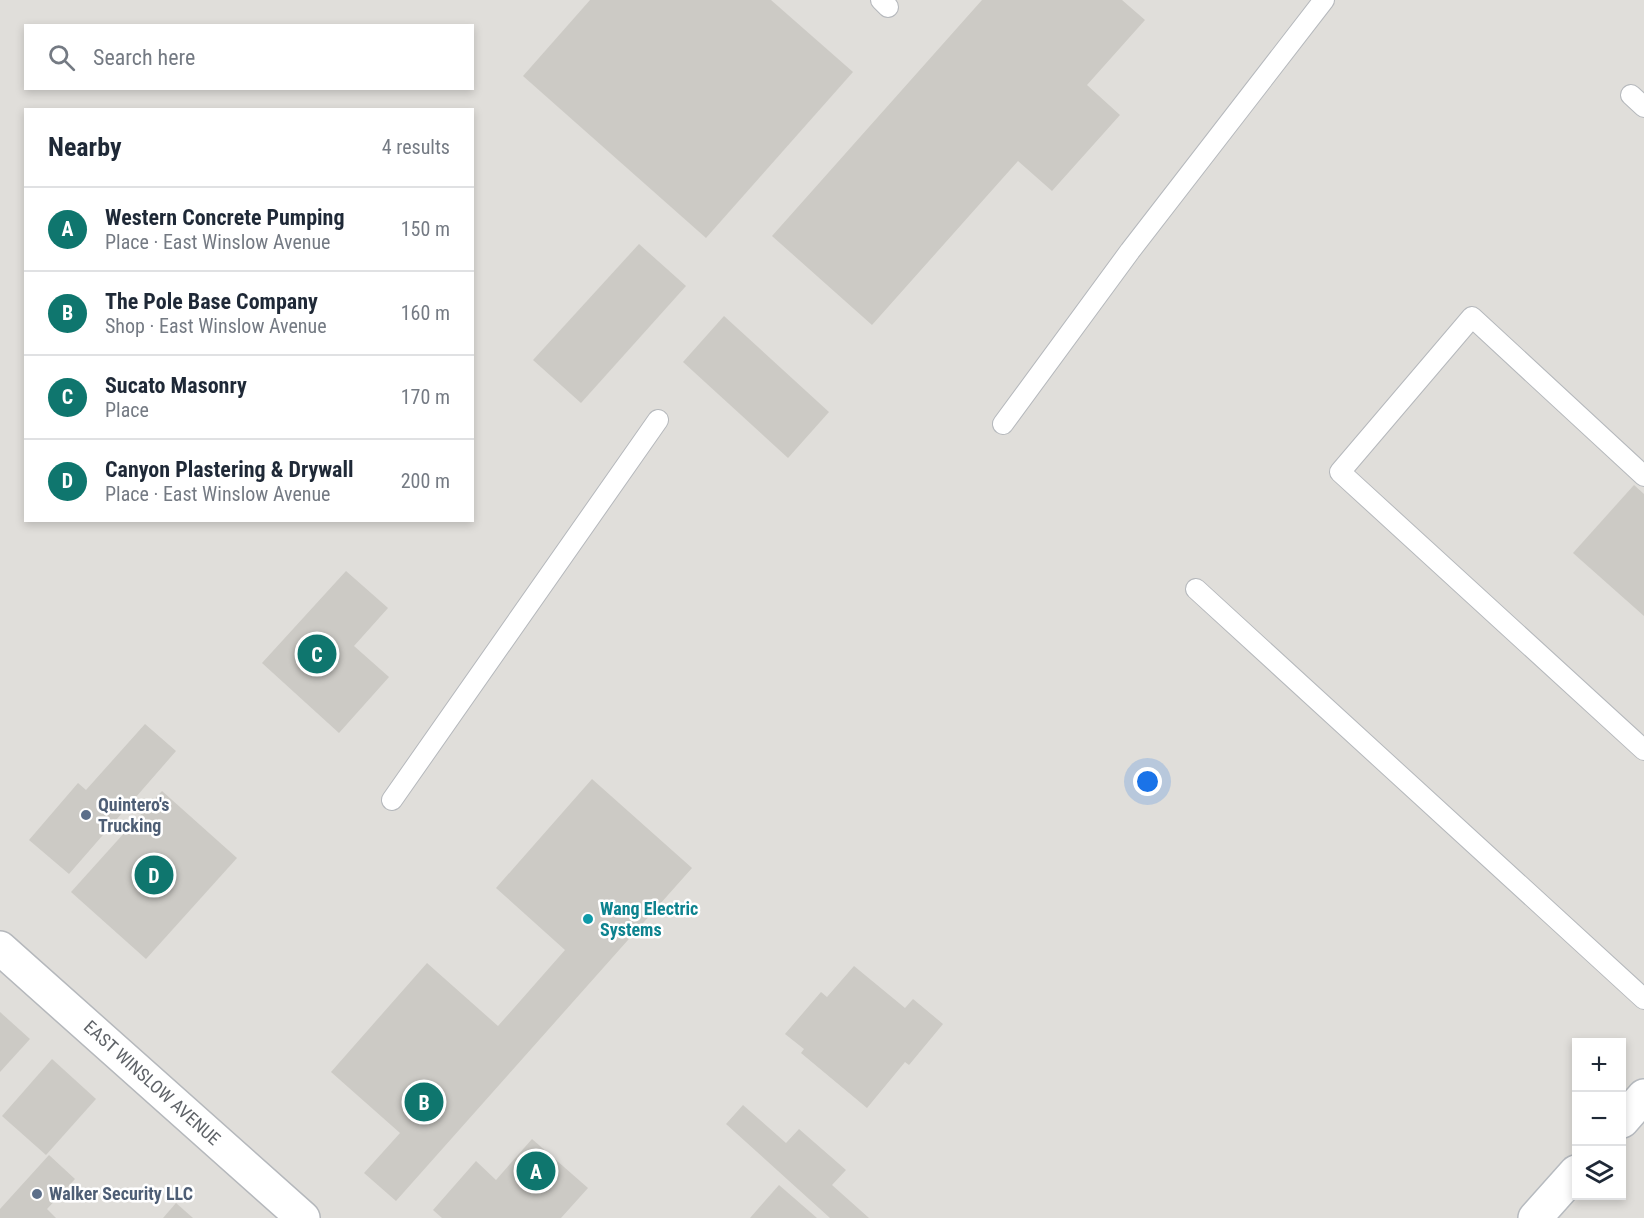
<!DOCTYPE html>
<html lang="en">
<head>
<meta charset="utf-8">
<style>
  body { margin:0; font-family:"Roboto Condensed",sans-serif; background:#f2f2f3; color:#1f2937 }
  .controls { position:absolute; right:18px; bottom:18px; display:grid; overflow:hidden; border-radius:0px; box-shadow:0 3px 9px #0003 }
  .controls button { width:54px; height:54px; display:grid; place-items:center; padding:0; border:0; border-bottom:2px solid #e0e1e3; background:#fff; color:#1f2937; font:30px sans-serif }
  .you { position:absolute; left:1148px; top:782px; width:21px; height:21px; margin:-15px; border:4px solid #fff; border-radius:50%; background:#1a73e8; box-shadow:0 0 0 9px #1a73e833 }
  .badge { display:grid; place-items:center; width:39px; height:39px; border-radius:50%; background:#0f766e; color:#fff; font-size:20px; font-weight:700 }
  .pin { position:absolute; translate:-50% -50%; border:3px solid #fff; box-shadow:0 2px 6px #0006 }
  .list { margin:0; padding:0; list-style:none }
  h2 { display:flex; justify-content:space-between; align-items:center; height:78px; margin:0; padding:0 24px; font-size:26px }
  h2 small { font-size:20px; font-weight:400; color:#747a83 }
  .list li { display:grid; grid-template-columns:39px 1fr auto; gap:18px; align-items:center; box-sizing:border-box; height:84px; padding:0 24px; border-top:2px solid #e0e1e3 }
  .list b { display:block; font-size:22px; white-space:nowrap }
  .list p { margin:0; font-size:20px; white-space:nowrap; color:#747a83 }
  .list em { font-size:20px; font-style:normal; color:#747a83 }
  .icon { flex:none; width:33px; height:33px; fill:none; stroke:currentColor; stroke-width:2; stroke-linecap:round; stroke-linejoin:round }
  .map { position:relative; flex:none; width:1644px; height:1218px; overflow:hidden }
  .search { position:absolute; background:#fff; box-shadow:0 3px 9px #0003; left:24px; top:24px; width:450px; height:66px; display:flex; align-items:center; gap:15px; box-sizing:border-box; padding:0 21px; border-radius:0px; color:#747a83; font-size:22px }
  .panel { position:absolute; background:#fff; box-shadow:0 3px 9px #0003; left:24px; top:108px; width:450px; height:414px; border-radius:0px }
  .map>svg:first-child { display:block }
</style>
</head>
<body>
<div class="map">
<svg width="1644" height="1218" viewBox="0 0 1644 1218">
  <rect width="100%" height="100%" fill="#f1efe8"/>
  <path fill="#e0deda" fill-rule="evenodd" d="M0,0H1644V1218H0ZM26,26H472V88H26ZM26,110H472V520H26ZM1576,1042H1622V1196H1576Z"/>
  <g fill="#cccac5">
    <path d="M590,0H771L853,72L706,238L523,76Z"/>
    <path d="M982,0H1122L1145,20L1087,85L1120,115L1052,191L1018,161L872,325L772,236Z"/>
    <path d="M639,244L686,286L581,403L533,360Z"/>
    <path d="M724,316L829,412L788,458L683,362Z"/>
    <path d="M1634,485L1644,494V616L1573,553Z"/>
    <path d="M346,571L388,608L354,646L389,677L339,733L262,663Z"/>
    <path d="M145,724L176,751L69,874L29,840L78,783L86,790Z"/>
    <path d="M592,779L692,868L396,1201L364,1173L400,1133L331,1072L427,963L498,1026L565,950L496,888Z"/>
    <path d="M162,791L237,858L146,959L71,892Z"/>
    <path d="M854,966L905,1008L913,999L943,1024L909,1065L905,1062L867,1108L801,1053L804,1049L785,1034L821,992L827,997Z"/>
    <path d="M0,1012L30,1039L0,1072Z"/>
    <path d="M52,1059L96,1099L46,1155L2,1116Z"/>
    <path d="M743,1105L786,1143L799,1129L846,1170L832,1185L869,1218H830L726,1124Z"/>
    <path d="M532,1139L588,1188L561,1218H442L433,1210L476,1161L496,1180Z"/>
    <path d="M49,1155L75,1179L47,1209L56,1218H0V1209Z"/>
    <path d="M779,1185L817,1218H750Z"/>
    <path d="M176,1203L193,1218H163Z"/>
  </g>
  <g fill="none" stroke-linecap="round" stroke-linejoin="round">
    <g stroke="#b5b8bc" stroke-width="22">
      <g id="lane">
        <path d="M881,0L888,7"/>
        <path d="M1631,95L1644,107"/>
        <path d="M1003,424L1130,251L1324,0"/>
        <path d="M1644,476L1472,317L1340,472L1644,750"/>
        <path d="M1196,589L1644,999"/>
        <path d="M392,800L658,420"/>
      </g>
    </g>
    <g stroke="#b5b8bc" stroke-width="36">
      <path id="street" d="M0,948L303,1218"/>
    </g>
    <g stroke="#b6babf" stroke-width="36">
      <g id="secondary">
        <path d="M1622,1121L1644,1096"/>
        <path d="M1535,1218L1576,1172"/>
      </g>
    </g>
    <use href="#lane" stroke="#fff" stroke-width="20"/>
    <use href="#street" stroke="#fff" stroke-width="33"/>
    <use href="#secondary" stroke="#fff" stroke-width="33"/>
  </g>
  <g fill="#5c6f8a" stroke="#fff" stroke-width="2">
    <circle cx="86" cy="815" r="6"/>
    <circle cx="37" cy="1194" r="6"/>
  </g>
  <circle fill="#0f9aa8" stroke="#fff" stroke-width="2" cx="588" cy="919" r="6"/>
  <g text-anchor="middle" stroke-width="5" stroke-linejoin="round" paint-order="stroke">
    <g font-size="18" font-weight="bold" fill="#4e5e75" stroke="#fff" text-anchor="start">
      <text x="98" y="811">Quintero's<tspan x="98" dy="21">Trucking</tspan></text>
      <text x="49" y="1200">Walker Security LLC</text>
    </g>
    <g font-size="18" font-weight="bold" fill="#0d838f" stroke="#fff" text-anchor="start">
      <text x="600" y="915">Wang Electric<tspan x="600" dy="21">Systems</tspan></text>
    </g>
    <g font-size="18" fill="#5f6368" stroke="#fff">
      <text transform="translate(152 1083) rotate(42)" y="6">EAST WINSLOW AVENUE</text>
    </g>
  </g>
</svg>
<div class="controls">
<button>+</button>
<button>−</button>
<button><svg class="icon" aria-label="layers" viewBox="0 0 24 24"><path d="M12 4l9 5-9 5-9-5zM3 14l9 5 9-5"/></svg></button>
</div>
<div class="you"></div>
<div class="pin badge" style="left:536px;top:1171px">A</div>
<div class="pin badge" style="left:424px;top:1102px">B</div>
<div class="pin badge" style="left:317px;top:654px">C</div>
<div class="pin badge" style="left:154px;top:875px">D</div>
<div class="search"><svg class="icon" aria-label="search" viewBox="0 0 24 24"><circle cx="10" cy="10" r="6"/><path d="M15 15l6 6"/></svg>Search here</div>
<section class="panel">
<h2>Nearby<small>4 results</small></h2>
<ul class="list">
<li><span class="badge">A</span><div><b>Western Concrete Pumping</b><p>Place · East Winslow Avenue</p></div><em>150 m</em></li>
<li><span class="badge">B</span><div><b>The Pole Base Company</b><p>Shop · East Winslow Avenue</p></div><em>160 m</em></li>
<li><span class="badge">C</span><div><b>Sucato Masonry</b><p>Place</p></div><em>170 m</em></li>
<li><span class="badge">D</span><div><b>Canyon Plastering &amp; Drywall</b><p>Place · East Winslow Avenue</p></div><em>200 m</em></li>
</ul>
</section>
</div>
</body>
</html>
